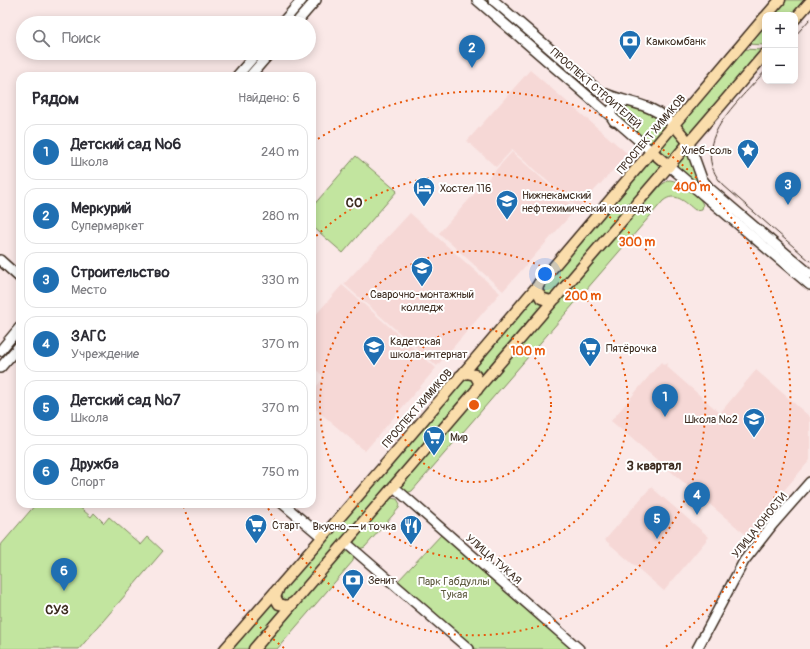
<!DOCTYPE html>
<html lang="ru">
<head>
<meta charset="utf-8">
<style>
  body { margin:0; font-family:Pangolin,sans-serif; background:#f7f7f7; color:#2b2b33 }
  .controls { position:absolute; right:12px; top:12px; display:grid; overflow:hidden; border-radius:8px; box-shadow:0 2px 10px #0003 }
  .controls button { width:36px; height:36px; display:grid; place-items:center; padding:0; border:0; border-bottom:1px solid #e1e1e2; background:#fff; color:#2b2b33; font:20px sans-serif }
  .you { position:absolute; left:545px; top:274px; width:14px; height:14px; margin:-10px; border:3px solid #fff; border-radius:50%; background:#1a73e8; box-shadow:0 0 0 6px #1a73e833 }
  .badge { display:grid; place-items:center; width:26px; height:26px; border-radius:50%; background:#1f6fb2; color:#fff; font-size:13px; font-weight:700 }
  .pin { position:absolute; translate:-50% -33px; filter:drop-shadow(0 1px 2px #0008) }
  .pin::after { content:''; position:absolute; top:21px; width:14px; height:12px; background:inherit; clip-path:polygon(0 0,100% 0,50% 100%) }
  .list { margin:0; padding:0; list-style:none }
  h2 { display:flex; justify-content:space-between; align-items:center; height:52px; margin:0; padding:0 16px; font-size:17px }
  h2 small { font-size:13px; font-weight:400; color:#7c7c81 }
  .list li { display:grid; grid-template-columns:26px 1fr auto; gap:12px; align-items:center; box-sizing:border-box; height:56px; margin:0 8px 8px; padding:0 8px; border:1px solid #e1e1e2; border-radius:12px }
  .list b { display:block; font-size:15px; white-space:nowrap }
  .list p { margin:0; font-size:13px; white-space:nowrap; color:#7c7c81 }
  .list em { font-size:13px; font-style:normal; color:#7c7c81 }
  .icon { flex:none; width:22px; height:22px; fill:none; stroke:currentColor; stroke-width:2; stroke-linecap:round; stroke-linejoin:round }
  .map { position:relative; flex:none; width:810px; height:649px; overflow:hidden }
  .search { position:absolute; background:#fff; box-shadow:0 2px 10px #0003; left:16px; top:16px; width:300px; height:44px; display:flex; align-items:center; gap:10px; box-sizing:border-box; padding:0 14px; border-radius:22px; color:#7c7c81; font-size:15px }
  .panel { position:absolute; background:#fff; box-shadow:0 2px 10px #0003; left:16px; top:72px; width:300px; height:436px; border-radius:12px }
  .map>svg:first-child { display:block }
</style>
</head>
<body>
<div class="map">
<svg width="810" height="649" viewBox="0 0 810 649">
  <rect width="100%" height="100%" fill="#fae8e7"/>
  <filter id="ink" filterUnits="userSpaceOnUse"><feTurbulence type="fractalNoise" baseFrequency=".025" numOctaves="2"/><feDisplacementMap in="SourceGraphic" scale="8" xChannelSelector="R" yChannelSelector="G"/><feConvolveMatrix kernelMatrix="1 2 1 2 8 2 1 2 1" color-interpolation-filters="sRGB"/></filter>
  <g filter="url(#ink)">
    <g fill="#f6d8d6">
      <path d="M530,70L628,154L578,208L512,150L496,167L467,141Z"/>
      <path d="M512,152L576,209L503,291L439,233Z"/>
      <path d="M410,213L500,293L437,366L344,284Z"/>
      <path d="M342,285L436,368L365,451L312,406V392L324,377L312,366V319Z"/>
      <path d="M661,362L664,365L667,363L668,364L666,366L720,413L756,370L810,417V460L746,535L611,421Z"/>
      <path d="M651,487L709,537L664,591L605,540Z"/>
    </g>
    <g fill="#c2e59f" stroke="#7e885e">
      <path d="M483,0H486L597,94L596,96Z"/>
      <path d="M785,0H806L792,15H772Z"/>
      <path d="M765,24V45L747,44Z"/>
      <path d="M743,49L763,50L690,135L680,126L687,115Z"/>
      <path d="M627,105L642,108L668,124L650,145L618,116V108Z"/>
      <path d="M673,134H676L682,144L673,155L664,157L661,153L660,147L668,136Z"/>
      <path d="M689,152L707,191L810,279V282L676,167Z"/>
      <path d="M356,156L397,191L343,253L312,226V207Z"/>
      <path d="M652,157L663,167L552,294H545L543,289L544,284C582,244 616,199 652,157Z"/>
      <path d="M669,180C679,180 700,195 703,205L702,209L695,210C685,202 675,191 663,201L412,491L406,493L402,490L403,483L661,185Z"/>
      <path d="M536,297L540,302L545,305L483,375L480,371L473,369L521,311Z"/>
      <path d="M466,376H471L476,385L293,599L288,601L283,599L281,592Z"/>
      <path d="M390,498L397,499L400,504L399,508L365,547L359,549L354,546V540Z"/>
      <path d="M36,504H76L91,517L94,513L104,523L109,517L141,545L148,537L163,551L79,649H0V546Z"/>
      <path d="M442,534L572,649H476L398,581Z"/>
      <path d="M347,550L354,554L353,561L277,649H260L343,553Z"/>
      <path d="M272,602L276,608L282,610L248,649H232Z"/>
    </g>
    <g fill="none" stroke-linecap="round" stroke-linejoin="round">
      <g stroke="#3b2a1e" stroke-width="12">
        <g id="secondary">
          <path d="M477,0L651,151"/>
          <path d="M493,0L599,91C628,105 648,100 674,125"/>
          <path d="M282,23L302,0"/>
          <path d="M296,23L316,0"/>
          <path d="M237,76L257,53"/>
          <path d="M250,76L270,53"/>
          <path d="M614,121C606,109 616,102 627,101"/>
          <path d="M689,143L702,179L709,188L810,274"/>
          <path d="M669,166L810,285"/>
          <path d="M0,260L20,278"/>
          <path d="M0,351L20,327"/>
          <path d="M0,368L20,345"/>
          <path d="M394,487L579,649"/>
          <path d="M283,504L322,537"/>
          <path d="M346,543L469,649"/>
          <path d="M697,649L744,561L773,524L810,482"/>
        </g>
      </g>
      <g stroke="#3b2a1e" stroke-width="13">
        <g id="primary">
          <path d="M767,15L780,0"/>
          <path d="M795,19L810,2"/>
          <path d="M674,125L689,143"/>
          <path d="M651,151L669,166"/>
          <path d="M539,283L537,290L541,298L550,301L556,298"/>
          <path d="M460,376L467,373L475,375L479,382L477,390"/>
          <path d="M278,590L275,597L279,604L287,606L293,603"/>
          <path d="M225,649C408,441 586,228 765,17"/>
          <path d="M254,649L765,54"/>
        </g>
      </g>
      <use href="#secondary" stroke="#fff" stroke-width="9"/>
      <use href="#primary" stroke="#faddab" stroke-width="10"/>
      <g stroke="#3b2a1e" stroke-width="1">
        <path d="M795,36L810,19"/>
        <path d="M765,71C739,102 686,143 723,185L810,261"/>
      </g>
    </g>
  </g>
  <g fill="none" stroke="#e8590c" stroke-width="2" stroke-dasharray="2 4">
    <circle cx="474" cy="405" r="77"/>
    <circle cx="474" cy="405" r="154"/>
    <path d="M312 240A231 231 0 1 1 266 504"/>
    <path d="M284 648A308 308 0 0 1 183 505M313 142A308 308 0 0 1 664 648"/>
  </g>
  <defs>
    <g id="bank-pin" transform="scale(1.15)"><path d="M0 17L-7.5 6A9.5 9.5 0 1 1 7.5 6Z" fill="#1f6fb2" stroke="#fff"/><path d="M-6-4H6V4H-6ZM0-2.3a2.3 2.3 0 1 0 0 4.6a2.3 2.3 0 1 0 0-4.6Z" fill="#fff"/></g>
    <g id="sight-pin" transform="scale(1.15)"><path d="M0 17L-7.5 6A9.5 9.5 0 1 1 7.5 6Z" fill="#1f6fb2" stroke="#fff"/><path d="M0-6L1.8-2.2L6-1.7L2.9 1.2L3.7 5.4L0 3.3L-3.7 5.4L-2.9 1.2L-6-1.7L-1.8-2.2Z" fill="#fff"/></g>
    <g id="hotel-pin" transform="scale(1.15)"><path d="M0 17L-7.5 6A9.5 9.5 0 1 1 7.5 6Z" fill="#1f6fb2" stroke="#fff"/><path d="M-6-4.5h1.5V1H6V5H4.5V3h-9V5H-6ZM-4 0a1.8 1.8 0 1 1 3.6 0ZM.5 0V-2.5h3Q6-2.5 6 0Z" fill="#fff"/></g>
    <g id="university-pin" transform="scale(1.15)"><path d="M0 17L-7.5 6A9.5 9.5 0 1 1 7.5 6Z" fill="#1f6fb2" stroke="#fff"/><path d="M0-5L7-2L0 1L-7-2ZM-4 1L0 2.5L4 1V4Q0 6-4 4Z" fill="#fff"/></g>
    <g id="school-pin" transform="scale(1.15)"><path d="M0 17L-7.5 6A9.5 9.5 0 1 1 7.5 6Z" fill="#1f6fb2" stroke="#fff"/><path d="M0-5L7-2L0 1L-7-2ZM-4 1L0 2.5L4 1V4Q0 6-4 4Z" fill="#fff"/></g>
    <g id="supermarket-pin" transform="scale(1.15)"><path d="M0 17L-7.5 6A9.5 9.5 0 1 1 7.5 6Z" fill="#1f6fb2" stroke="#fff"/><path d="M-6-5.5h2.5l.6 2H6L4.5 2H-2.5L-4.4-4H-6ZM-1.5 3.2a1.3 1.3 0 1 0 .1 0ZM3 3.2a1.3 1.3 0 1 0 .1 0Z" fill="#fff"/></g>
    <g id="restaurant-pin" transform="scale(1.15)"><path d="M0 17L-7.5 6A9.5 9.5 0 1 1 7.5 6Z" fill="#1f6fb2" stroke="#fff"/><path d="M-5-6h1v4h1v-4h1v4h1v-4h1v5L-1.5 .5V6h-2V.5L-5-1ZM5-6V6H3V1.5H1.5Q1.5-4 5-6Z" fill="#fff"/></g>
  </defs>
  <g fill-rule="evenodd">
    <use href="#bank-pin" x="630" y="41"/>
    <use href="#sight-pin" x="748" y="150"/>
    <use href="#hotel-pin" x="424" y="188"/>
    <use href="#university-pin" x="507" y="201"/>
    <use href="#university-pin" x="422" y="268"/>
    <use href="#school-pin" x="374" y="347"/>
    <use href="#supermarket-pin" x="590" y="348"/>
    <use href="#school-pin" x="754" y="419"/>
    <use href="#supermarket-pin" x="434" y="437"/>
    <use href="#supermarket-pin" x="256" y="525"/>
    <use href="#restaurant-pin" x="411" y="526"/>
    <use href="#bank-pin" x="353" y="580"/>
  </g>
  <g text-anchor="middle" stroke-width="4" stroke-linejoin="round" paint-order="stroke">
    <g font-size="11" fill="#3b2a1e" stroke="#fff" text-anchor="start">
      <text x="646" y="45">Камкомбанк</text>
      <text x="732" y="154" text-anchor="end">Хлеб-соль</text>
      <text x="440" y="192">Хостел 116</text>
      <text x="522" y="199">Нижнекамский<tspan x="522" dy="13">нефтехимический колледж</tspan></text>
      <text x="422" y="298" text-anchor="middle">Сварочно-монтажный<tspan x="422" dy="13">колледж</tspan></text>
      <text x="390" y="345">Кадетская<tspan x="390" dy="13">школа-интернат</tspan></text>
      <text x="606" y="352">Пятёрочка</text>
      <text x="738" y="423" text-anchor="end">Школа №2</text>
      <text x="450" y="441">Мир</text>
      <text x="272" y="529">Старт</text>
      <text x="396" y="530" text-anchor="end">Вкусно — и точка</text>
      <text x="368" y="584">Зенит</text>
    </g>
    <g font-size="11" fill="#3b2a1e" stroke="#fff">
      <text transform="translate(596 88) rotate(41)" y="4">ПРОСПЕКТ СТРОИТЕЛЕЙ</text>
      <text transform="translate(651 134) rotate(-50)" y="4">ПРОСПЕКТ ХИМИКОВ</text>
      <text transform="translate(417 408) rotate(-49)" y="4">ПРОСПЕКТ ХИМИКОВ</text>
      <text transform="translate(759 525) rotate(-51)" y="4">УЛИЦА ЮНОСТИ</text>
      <text transform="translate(494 559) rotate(41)" y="4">УЛИЦА ТУКАЯ</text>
    </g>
    <g font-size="11" fill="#5d593e" stroke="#fff">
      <text x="454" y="585">Парк Габдуллы<tspan x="454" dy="13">Тукая</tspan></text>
    </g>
    <g font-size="13" font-weight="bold" fill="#3b2a1e" stroke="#fff">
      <text x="354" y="207">СО</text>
      <text x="654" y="470">3 квартал</text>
      <text x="57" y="614">СУЗ</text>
    </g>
  </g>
  <circle cx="474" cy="405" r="6" fill="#e8590c" stroke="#fff" stroke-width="2"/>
  <g font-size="12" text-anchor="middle" font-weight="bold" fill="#e8590c" stroke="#fff" stroke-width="4" stroke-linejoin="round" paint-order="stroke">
    <text x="692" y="191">400 m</text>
    <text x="637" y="246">300 m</text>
    <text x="583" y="300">200 m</text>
    <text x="528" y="355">100 m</text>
  </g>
</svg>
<div class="controls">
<button>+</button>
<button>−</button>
</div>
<div class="you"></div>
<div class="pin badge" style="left:665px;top:417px">1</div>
<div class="pin badge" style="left:472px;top:68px">2</div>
<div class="pin badge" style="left:788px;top:205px">3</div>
<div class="pin badge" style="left:697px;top:515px">4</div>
<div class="pin badge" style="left:657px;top:539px">5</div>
<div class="pin badge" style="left:64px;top:591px">6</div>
<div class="search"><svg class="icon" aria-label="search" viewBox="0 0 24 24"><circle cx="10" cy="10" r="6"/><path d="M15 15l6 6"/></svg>Поиск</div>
<section class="panel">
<h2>Рядом<small>Найдено: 6</small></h2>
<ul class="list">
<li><span class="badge">1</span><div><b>Детский сад №6</b><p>Школа</p></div><em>240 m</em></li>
<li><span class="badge">2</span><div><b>Меркурий</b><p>Супермаркет</p></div><em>280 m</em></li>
<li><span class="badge">3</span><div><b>Строительство</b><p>Место</p></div><em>330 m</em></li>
<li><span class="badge">4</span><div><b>ЗАГС</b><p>Учреждение</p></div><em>370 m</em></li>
<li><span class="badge">5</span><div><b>Детский сад №7</b><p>Школа</p></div><em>370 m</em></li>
<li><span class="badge">6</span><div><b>Дружба</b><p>Спорт</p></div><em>750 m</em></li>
</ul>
</section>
</div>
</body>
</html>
